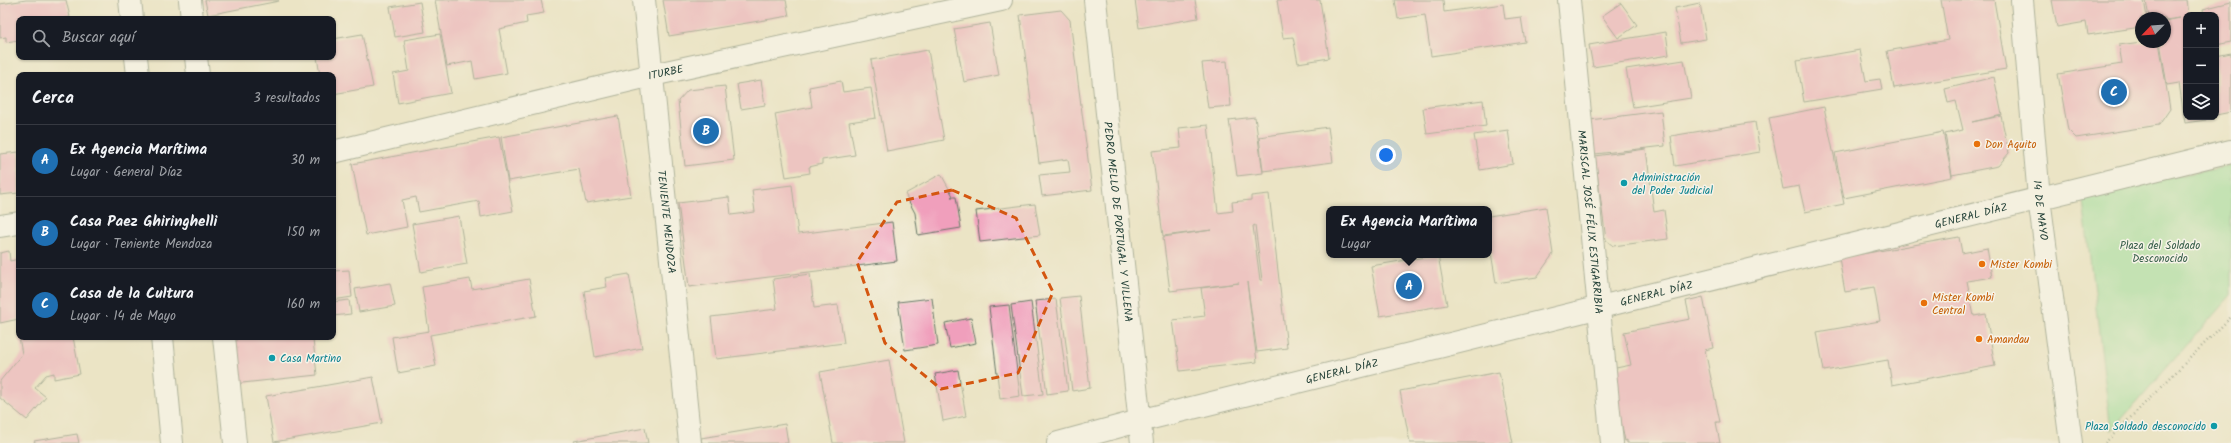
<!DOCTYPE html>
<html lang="es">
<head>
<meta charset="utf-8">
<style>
  body { margin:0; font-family:Kalam,sans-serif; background:#242831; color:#f1f3f6 }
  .controls { position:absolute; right:12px; top:12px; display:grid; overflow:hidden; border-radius:8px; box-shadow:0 1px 3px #0004 }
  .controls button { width:36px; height:36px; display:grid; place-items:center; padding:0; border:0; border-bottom:1px solid #363941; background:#171b24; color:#f1f3f6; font:20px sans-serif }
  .compass { position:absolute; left:2135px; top:12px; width:36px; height:36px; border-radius:50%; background:#171b24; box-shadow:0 1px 3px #0004; rotate:245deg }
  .you { position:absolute; left:1386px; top:155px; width:14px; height:14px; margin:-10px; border:3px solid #fff; border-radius:50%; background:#1a73e8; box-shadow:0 0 0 6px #1a73e833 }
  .badge { display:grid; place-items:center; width:26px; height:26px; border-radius:50%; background:#1f6fb2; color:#fff; font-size:13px; font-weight:700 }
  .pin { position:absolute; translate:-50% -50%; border:2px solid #fff; box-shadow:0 1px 4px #0006 }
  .popup { position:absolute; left:1326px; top:206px; width:166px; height:52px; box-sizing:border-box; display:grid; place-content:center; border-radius:8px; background:#171b24; filter:drop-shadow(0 1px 3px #0005); font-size:13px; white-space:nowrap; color:#9ea1a6 }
  .popup b { font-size:15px; color:#f1f3f6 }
  .popup::after { content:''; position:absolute; left:50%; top:100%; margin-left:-8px; border:8px solid transparent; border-top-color:#171b24 }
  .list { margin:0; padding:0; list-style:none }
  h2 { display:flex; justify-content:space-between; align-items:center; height:52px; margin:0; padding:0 16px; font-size:17px }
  h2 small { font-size:13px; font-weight:400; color:#9ea1a6 }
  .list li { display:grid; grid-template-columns:26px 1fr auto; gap:12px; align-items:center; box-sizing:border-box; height:72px; padding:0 16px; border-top:1px solid #363941 }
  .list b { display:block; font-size:15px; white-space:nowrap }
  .list p { margin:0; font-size:13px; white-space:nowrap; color:#9ea1a6 }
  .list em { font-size:13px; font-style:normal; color:#9ea1a6 }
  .icon { flex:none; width:22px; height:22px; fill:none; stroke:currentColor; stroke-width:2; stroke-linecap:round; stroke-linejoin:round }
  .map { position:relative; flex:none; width:2231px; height:443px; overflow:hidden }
  .search { position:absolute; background:#171b24; box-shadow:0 1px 3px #0004; left:16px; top:16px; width:320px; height:44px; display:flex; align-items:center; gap:10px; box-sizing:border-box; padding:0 14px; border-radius:8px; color:#9ea1a6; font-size:15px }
  .panel { position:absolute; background:#171b24; box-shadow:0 1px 3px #0004; left:16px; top:72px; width:320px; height:268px; border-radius:8px }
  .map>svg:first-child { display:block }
</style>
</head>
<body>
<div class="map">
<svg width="2231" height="443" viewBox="0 0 2231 443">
  <rect width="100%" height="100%" fill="#f7f3e8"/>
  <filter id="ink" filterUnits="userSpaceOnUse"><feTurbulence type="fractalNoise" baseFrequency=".025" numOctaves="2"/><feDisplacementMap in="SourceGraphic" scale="8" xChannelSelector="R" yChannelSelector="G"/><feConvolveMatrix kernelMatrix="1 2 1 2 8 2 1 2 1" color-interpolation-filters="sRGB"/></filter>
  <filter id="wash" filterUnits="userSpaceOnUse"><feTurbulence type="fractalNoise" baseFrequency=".012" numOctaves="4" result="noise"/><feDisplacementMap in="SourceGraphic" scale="16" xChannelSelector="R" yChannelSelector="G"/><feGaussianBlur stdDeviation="0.9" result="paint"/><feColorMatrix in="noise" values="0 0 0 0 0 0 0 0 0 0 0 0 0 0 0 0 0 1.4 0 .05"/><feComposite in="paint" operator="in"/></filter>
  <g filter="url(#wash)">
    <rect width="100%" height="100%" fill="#ebe4c5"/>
    <path fill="#94e09d" stroke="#5a8e68" d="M2231,166V295L2111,431L2082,193Z"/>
    <g id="blocks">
      <g fill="#f09fbc" fill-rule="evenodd">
        <path d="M26,0H66L70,17L62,19H19V40L6,42V37L0,38V4Z"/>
        <path d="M205,0H278L279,1L208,15Z"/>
        <path d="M435,0H541L544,13L526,16L527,23L499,29L507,73L475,79L472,61L447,66Z"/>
        <path d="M663,0H786L789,16L669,36Z"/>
        <path d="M1135,0H1195L1198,18L1139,28Z"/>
        <path d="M1277,0H1320L1329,58L1298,63L1293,37L1283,38Z"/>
        <path d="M1395,0H1443L1444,12L1503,4L1505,19L1521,17L1525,42L1431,56L1425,15L1398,19Z"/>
        <path d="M1941,0H1994L2006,69L1894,88L1887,51L1948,40Z"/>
        <path d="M2052,0H2144L2147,18H2141V27L2088,35L2086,22L2057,27Z"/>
        <path d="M2146,0H2187L2189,15H2186V117H2206V120L2185,123L2179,83L2167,85L2160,42H2165V21L2180,18L2165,20V18H2149Z"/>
        <path d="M420,2L425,32L395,37L390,7Z"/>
        <path d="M2231,2V42L2216,45V15H2204L2203,9Z"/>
        <path d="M1621,3L1637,25L1618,38L1602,16Z"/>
        <path d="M1700,3L1706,39L1681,43L1675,8Z"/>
        <path d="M1061,10L1070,20L1092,190L1042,196L1039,175L1070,172L1068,159L1039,163L1020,15Z"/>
        <path d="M990,23L999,75L964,82L954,29Z"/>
        <path d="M1666,32L1669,55L1593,67L1589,45Z"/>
        <path d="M362,34L373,87L333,94V75H320L317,57H333V39Z"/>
        <path d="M440,34L451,93L398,103L393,74L409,71L404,40Z"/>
        <path d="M2141,42H2159L2170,109L2159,125L2076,138L2068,130L2058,74L2122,64L2119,45Z"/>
        <path d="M928,50L944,140L887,151L871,60Z"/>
        <path d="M1860,50L1866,81L1880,79L1882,89L1804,102L1797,61Z"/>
        <path d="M2231,53V112L2216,115V56Z"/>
        <path d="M1684,60L1691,98L1633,107L1626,69Z"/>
        <path d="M1227,61L1231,106L1208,108L1202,63Z"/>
        <path d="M1994,77L2002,115L1972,122L2001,116L2009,153L1998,166L1952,175L1945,134L1963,130L1956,101L1948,103L1945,89Z"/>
        <path d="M761,80L765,105L741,109L737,84Z"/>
        <path d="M841,81L843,92L871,88L876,118L849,122L855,155L822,160V164L809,167L810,173L786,177L775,114L812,107L809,87Z"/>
        <path d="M725,86L734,160L685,166L678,101L688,90Z"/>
        <path d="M1483,100L1486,126L1427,134L1423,108Z"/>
        <path d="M1824,107L1844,204L1805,212L1799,186L1783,189L1769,118Z"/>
        <path d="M1661,111L1665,146L1595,154L1590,120Z"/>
        <path d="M618,116L631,196L586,203L579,169L508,181L501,137Z"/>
        <path d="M1255,117L1263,173L1237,176L1229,120Z"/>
        <path d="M1755,122L1760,152L1675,166L1671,136Z"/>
        <path d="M1208,125L1218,213L1233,211L1232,202L1251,200V196L1269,194L1287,348L1257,352L1247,282L1257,362L1180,371L1173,320L1205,316L1201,288L1239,283L1170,291L1163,237L1212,230L1163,236L1152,151L1181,148L1179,128ZM1255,225L1262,280H1260L1253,226Z"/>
        <path d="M1328,127L1333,162L1263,171L1259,137Z"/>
        <path d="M1508,130L1513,164L1480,170L1474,135Z"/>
        <path d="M1943,132L1952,177L1844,198L1835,153Z"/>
        <path d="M499,137L513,211L481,217L479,201L419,212L416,197L402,200L407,227L366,235L352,164Z"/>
        <path d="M1646,149L1654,212L1664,210L1668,239L1613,246L1606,240L1595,156Z"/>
        <path d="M19,152V193L0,195V154Z"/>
        <path d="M941,174L953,196L951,197H956L961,228L918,235L915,213L905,194Z"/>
        <path d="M792,185L798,234L892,222L897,261L689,287L678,203L729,197L731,215L755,212L752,190Z"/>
        <path d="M1035,204L1040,235L980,242L976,211Z"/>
        <path d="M1546,207L1553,254L1537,277L1496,283L1489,240V216Z"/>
        <path d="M459,216L467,264L421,272L412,224Z"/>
        <path d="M1959,237L1962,253L1987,248L1992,277L1967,281L1974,316L1986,314L1995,366L1892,385L1888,360L1824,371L1817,332L1880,321L1874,287L1845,292L1839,258Z"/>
        <path d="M9,251L10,261L19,259V319L0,323V253Z"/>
        <path d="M1436,255H1438L1447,305L1380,316L1371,266Z"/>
        <path d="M349,270L352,297L333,300V271Z"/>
        <path d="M629,274L642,348L595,357L584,291L607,287L605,278Z"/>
        <path d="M810,274L814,308L838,305L844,343L716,359L711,317L777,309L773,279Z"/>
        <path d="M470,279L472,289L529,279L536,316L430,335L436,366L398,373L392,337L429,331L422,287Z"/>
        <path d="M390,283L395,306L359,312L355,289Z"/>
        <path d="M1079,296L1090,388L1072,391L1060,298Z"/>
        <path d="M1703,297L1713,348L1705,350L1720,422H1716L1720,443H1627V440L1625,441L1611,369L1631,365L1624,332L1690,319L1686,301Z"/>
        <path d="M932,298L938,345L905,350L898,302Z"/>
        <path d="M1056,299L1068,391L1047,394L1035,301Z"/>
        <path d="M349,300L351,314L333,316V302Z"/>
        <path d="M1031,302L1043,394L1023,396L1011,305Z"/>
        <path d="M1009,305L1020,396L1000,399L989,307Z"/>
        <path d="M971,318L976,343L950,348L945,323Z"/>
        <path d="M19,337H73L80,374L54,379V373L46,375L35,388L46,397L27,420L0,398V381L22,354Z"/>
        <path d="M228,337H325V339L313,340L317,375L233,384Z"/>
        <path d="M889,360L904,443H833L820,372Z"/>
        <path d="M958,370L966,416L943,421L935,374Z"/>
        <path d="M1499,372L1513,443H1410L1400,391Z"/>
        <path d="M373,377L382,423L274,442L266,396Z"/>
        <path d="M785,424L788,443H702L701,438Z"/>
        <path d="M645,428L648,443H575L574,441Z"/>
        <path d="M77,434L79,443H35L34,441Z"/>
      </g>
    </g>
  </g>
  <g filter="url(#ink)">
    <use href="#blocks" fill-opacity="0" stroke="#667767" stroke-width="1"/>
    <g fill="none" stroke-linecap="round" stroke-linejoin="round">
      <g stroke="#667767" stroke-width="24">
        <g id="minor">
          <path d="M130,0L132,19"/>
          <path d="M190,0L192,19"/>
          <path id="s1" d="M644,0L690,443"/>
          <path id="s2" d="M1095,0L1142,443"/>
          <path d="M136,57L138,75"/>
          <path d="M196,57L198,75"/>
          <path id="s3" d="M333,152L652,75L1001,0"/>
          <path d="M0,226L19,223"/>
          <path d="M162,337L172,443"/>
          <path d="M224,337L235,443"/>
          <path id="s4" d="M1058,443L1139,421L2231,151"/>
        </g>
      </g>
      <g stroke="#667767" stroke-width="24">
        <g id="secondary">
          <path id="s5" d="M1569,0L1612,443"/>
          <path id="s6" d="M2022,0L2039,198L2071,443"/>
        </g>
      </g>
      <path stroke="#667767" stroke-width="2.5" stroke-dasharray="1 3" stroke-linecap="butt" d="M2105,443L2231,317"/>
      <use href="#minor" stroke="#fff" stroke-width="22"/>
      <use href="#secondary" stroke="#fff" stroke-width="22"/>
    </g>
  </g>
  <path d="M0 0H2231V443H0ZM952,190L1016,218L1053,292L1018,373L941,389L885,343L857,262L897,202Z" fill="#ebe4c5" fill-opacity=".55" fill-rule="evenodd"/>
  <path fill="none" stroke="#d45610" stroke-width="3" stroke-dasharray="8 5" stroke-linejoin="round" d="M952,190L1016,218L1053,292L1018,373L941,389L885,343L857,262L897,202Z"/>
  <g fill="#e8710a" stroke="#f7f3e8" stroke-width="1.5">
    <circle cx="1977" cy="144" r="4"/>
    <circle cx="1982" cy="264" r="4"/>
    <circle cx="1924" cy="303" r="4"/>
    <circle cx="1979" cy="339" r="4"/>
  </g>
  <g fill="#0f9aa8" stroke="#f7f3e8" stroke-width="1.5">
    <circle cx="1624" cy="183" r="4"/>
    <circle cx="272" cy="358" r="4"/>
    <circle cx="2214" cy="426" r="4"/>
  </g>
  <g text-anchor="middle" stroke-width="3" stroke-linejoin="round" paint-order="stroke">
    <g font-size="11" fill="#1f3d34" stroke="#f7f3e8">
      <text dy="4" stroke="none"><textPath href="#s3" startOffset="342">ITURBE</textPath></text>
      <text dy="4" stroke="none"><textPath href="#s6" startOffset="211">14 DE MAYO</textPath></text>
      <text dy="4" stroke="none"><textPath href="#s4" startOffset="941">GENERAL DÍAZ</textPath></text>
      <text dy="4" stroke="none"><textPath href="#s1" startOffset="223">TENIENTE MENDOZA</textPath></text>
      <text dy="4" stroke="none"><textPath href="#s5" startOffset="223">MARISCAL JOSÉ FÉLIX ESTIGARRIBIA</textPath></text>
      <text dy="4" stroke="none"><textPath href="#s2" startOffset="223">PEDRO MELLO DE PORTUGAL Y VILLENA</textPath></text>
      <text dy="4" stroke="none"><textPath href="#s4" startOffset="617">GENERAL DÍAZ</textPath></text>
      <text dy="4" stroke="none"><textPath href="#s4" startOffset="293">GENERAL DÍAZ</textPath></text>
    </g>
    <g font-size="11" fill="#c56008" stroke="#f7f3e8" text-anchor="start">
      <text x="1985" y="148">Don Aquito</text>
      <text x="1990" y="268">Mister Kombi</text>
      <text x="1932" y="301">Mister Kombi<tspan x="1932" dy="13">Central</tspan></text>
      <text x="1987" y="343">Amandau</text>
    </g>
    <g font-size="11" fill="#0d838f" stroke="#f7f3e8" text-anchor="start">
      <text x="1632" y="181">Administración<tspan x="1632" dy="13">del Poder Judicial</tspan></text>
      <text x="280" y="362">Casa Martino</text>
      <text x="2206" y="430" text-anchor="end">Plaza Soldado desconocido</text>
    </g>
    <g font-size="11" fill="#365e49" stroke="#f7f3e8">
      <text x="2160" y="249">Plaza del Soldado<tspan x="2160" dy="13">Desconocido</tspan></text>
    </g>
  </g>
</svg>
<div class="controls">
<button>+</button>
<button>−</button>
<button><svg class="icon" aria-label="layers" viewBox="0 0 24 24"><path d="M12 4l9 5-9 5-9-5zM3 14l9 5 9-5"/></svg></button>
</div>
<svg class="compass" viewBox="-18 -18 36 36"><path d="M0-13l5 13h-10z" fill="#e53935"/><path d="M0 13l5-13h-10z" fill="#9ea1a6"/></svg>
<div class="you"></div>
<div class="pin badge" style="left:1409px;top:286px">A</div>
<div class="popup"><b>Ex Agencia Marítima</b>Lugar</div>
<div class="pin badge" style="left:706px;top:131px">B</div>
<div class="pin badge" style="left:2114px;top:92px">C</div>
<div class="search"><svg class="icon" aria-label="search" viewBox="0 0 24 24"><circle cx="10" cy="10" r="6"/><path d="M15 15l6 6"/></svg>Buscar aquí</div>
<section class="panel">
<h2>Cerca<small>3 resultados</small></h2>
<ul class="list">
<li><span class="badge">A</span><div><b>Ex Agencia Marítima</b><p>Lugar · General Díaz</p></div><em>30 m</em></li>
<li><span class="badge">B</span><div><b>Casa Paez Ghiringhelli</b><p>Lugar · Teniente Mendoza</p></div><em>150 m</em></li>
<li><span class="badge">C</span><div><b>Casa de la Cultura</b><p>Lugar · 14 de Mayo</p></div><em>160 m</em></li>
</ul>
</section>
</div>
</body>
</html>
